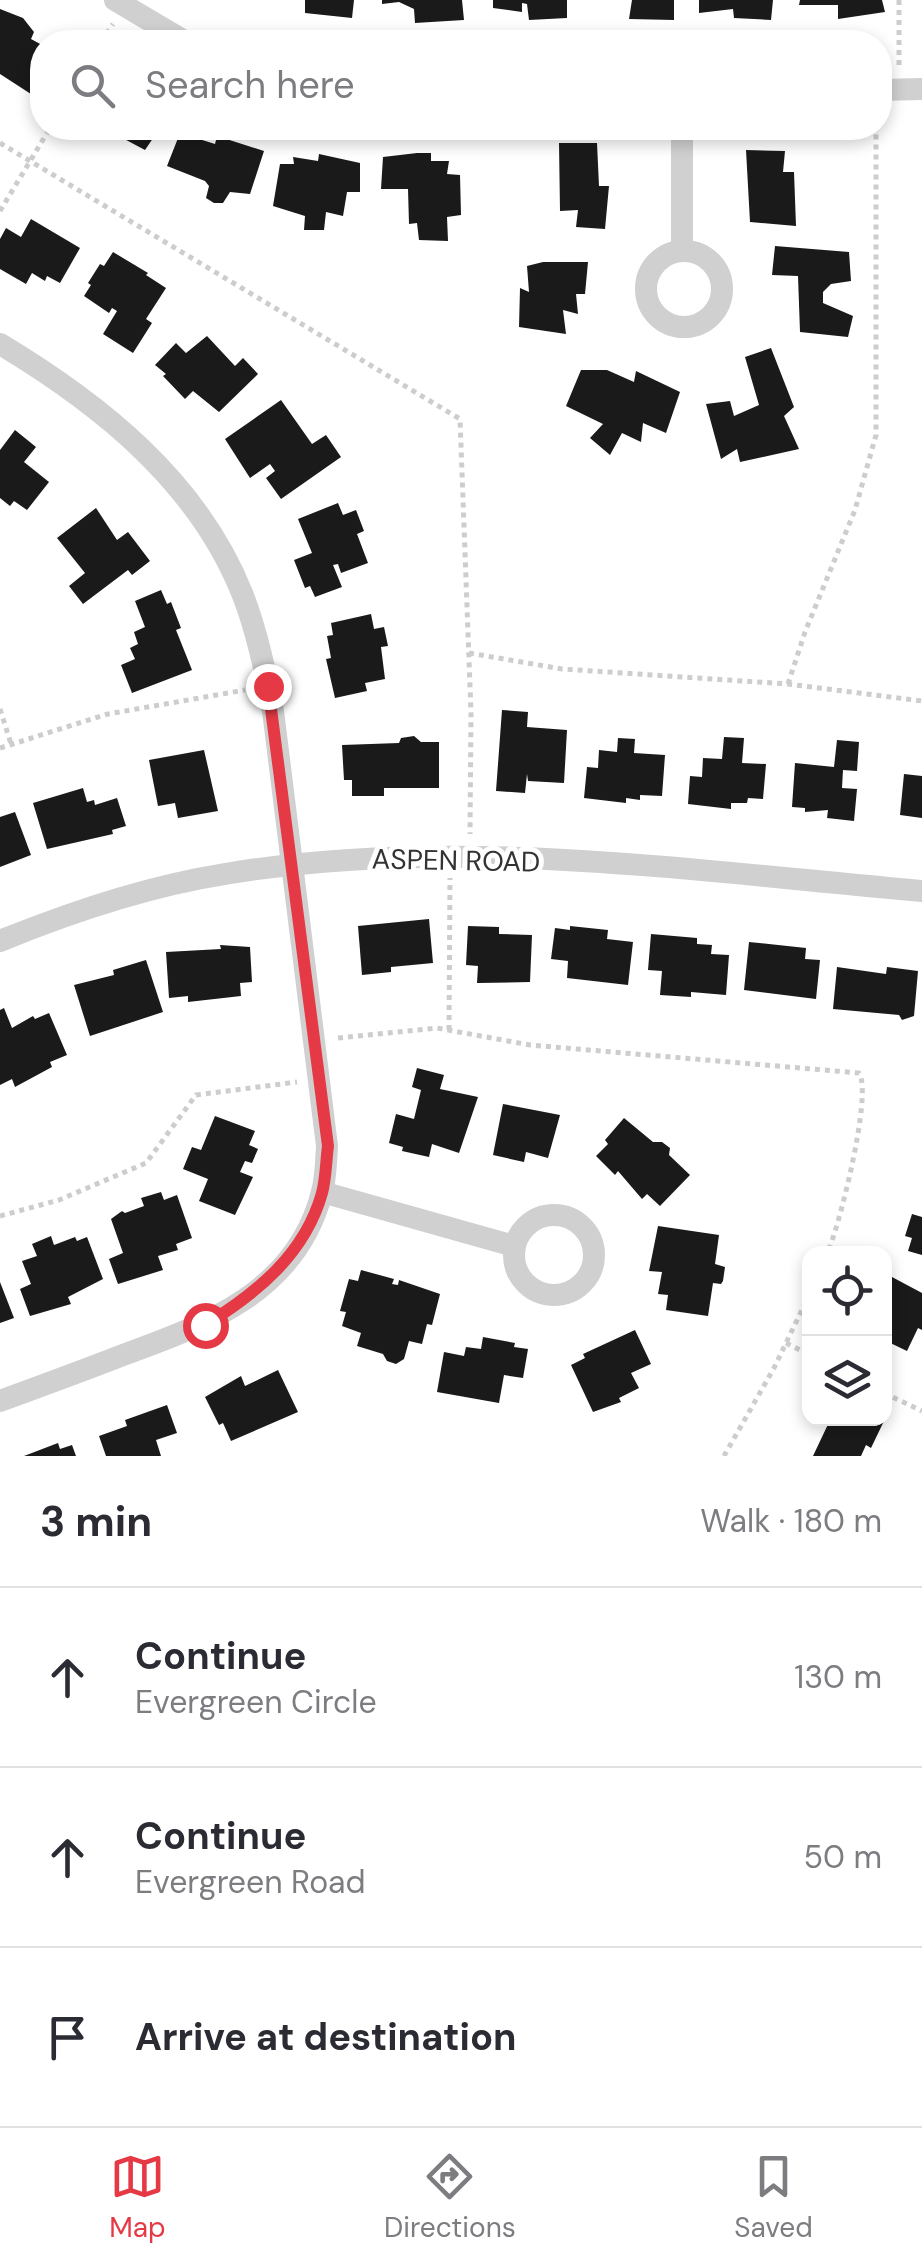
<!DOCTYPE html>
<html lang="en">
<head>
<meta charset="utf-8">
<style>
  body { margin:0; font-family:"DM Sans",sans-serif; background:#f2f2f3; color:#2b2b33 }
  .controls { position:absolute; right:30px; bottom:30px; display:grid; overflow:hidden; border-radius:20px; box-shadow:0 5px 15px #0003 }
  .controls button { width:90px; height:90px; display:grid; place-items:center; padding:0; border:0; border-bottom:2px solid #e1e1e2; background:#fff; color:#2b2b33; font:50px sans-serif }
  .stop { position:absolute; width:30px; height:30px; margin:-22px; border:8px solid #e63946; border-radius:50%; background:#fff }
  .stop.end { background:#e63946; border-color:#fff; box-shadow:0 2px 10px #0008 }
  .list { margin:0; padding:0; list-style:none }
  h2 { display:flex; justify-content:space-between; align-items:center; height:130px; margin:0; padding:0 40px; font-size:42px }
  h2 small { font-size:32px; font-weight:400; color:#7c7c81 }
  .list li { display:grid; grid-template-columns:65px 1fr auto; gap:30px; align-items:center; box-sizing:border-box; height:180px; padding:0 40px; border-top:2px solid #e1e1e2 }
  .list b { display:block; font-size:38px; white-space:nowrap }
  .list p { margin:0; font-size:32px; white-space:nowrap; color:#7c7c81 }
  .list em { font-size:32px; font-style:normal; color:#7c7c81 }
  .icon { flex:none; width:55px; height:55px; fill:none; stroke:currentColor; stroke-width:2; stroke-linecap:round; stroke-linejoin:round }
  .map { position:relative; flex:none; width:922px; height:1456px; overflow:hidden }
  .search { position:absolute; background:#fff; box-shadow:0 5px 15px #0003; left:30px; right:30px; top:30px; height:110px; display:flex; align-items:center; gap:25px; box-sizing:border-box; padding:0 35px; border-radius:40px; color:#7c7c81; font-size:38px }
  .sheet { height:670px; background:#fff }
  nav { display:flex; justify-content:space-around; align-items:center; box-sizing:border-box; height:140px; border-top:2px solid #e1e1e2; background:#fff; font-size:28px; color:#7c7c81 }
  nav a { display:grid; justify-items:center; gap:5px }
  nav .on { color:#e63946 }
  .map>svg:first-child { display:block }
</style>
</head>
<body>
<div class="map">
<svg width="922" height="1456" viewBox="0 0 922 1456">
  <rect width="100%" height="100%" fill="#fff"/>
  <g fill="#1a1a1a">
    <path d="M305,0H354L352,18L305,13Z"/>
    <path d="M382,0H462L464,20L415,23L414,9L399,2L382,4Z"/>
    <path d="M493,0H567V18L529,20L527,4L522,3V12L493,8Z"/>
    <path d="M632,0H674V20L629,19Z"/>
    <path d="M699,0H773L771,20L734,18L733,9L699,13Z"/>
    <path d="M800,0H882L885,12L838,19V5H799Z"/>
    <path d="M0,9L23,18L34,32L31,39L42,45V79L34,96L0,74Z"/>
    <path d="M89,128H160L145,150L113,133L107,140Z"/>
    <path d="M180,133L215,144L217,136L264,151L250,194L230,192L223,203H214L206,198L209,186L205,181L167,166Z"/>
    <path d="M559,143H597L599,186H609L605,229L576,227L578,210L560,211Z"/>
    <path d="M746,150L785,151L783,172H794L796,226L750,222Z"/>
    <path d="M417,153H431V161H449L447,174L460,175L461,215L447,217L448,241L419,240L417,223L409,224L408,189H381L383,157Z"/>
    <path d="M319,154L360,163V192H347L343,216L326,212L324,230H304L305,216L273,206L280,164H294L293,157L318,161Z"/>
    <path d="M31,219L80,248L60,283L47,276L45,281L32,273L26,284L0,269V239L6,228L21,237Z"/>
    <path d="M775,246L849,252L851,281L831,284L823,292V303L853,316L848,337L800,332L798,276L772,275Z"/>
    <path d="M113,252L148,273L146,275L166,288L146,319L152,323L133,353L103,334L117,311L112,308L109,313L84,296L91,285L88,283L100,264L104,266Z"/>
    <path d="M543,262H588L585,294H576L578,314L563,310L566,334L519,327L520,288L529,292L527,266Z"/>
    <path d="M207,336L235,366L243,358L258,374L219,412L193,391L185,399L163,376L166,374L155,365L176,343L186,353Z"/>
    <path d="M771,348L794,407L784,416L799,449L740,462L737,449L721,459L706,404L730,401L734,416L759,405L745,357Z"/>
    <path d="M581,370H607L634,382L636,371L680,392L666,433L643,423L641,442L622,433L610,455L590,438L603,424L566,406Z"/>
    <path d="M281,400L312,444L326,435L341,457L281,499L266,478L275,471L270,464L250,478L225,439Z"/>
    <path d="M15,430L36,447L24,462L49,482L27,510L14,501L10,506L0,498V450Z"/>
    <path d="M338,503L343,515L356,510L364,531L357,534L368,563L341,573L338,564L333,565L342,587L315,597L310,586L305,588L294,560L312,553L298,519Z"/>
    <path d="M96,508L117,540L128,532L150,561L132,575L128,570L83,604L69,586L85,573L57,538Z"/>
    <path d="M161,590L167,604L171,602L181,628L176,630L192,670L132,693L121,665L135,659L130,648L138,644L134,632L145,627L135,601Z"/>
    <path d="M371,614L374,629L384,627L388,646L381,647L385,679L365,683L367,691L335,698L326,659L331,658L327,636L333,635L331,623Z"/>
    <path d="M502,710L528,712L527,727L567,730L564,783L528,781L527,774L525,793L496,791Z"/>
    <path d="M414,736L421,742H439V788H384V796H352V780H344L342,745L399,743L401,738Z"/>
    <path d="M724,737L744,738L742,763L766,764L763,799L748,798L747,803H731V809L688,804L690,776L702,777L703,758L722,759Z"/>
    <path d="M618,738L635,739L634,753L665,755L662,796L640,795V800L626,798V803L584,798L587,767L598,768L599,750L617,752Z"/>
    <path d="M837,740L859,742L857,771L843,770L842,788L857,789L854,821L827,818L828,810L805,812V808L792,807L795,763L834,767Z"/>
    <path d="M204,750L218,811L178,818L175,803L158,806L149,760Z"/>
    <path d="M904,774L922,776V818L900,815Z"/>
    <path d="M83,788L87,802L94,800L95,805L117,798L126,826L112,830L113,834L47,849L33,803Z"/>
    <path d="M15,812L31,855L0,867V817Z"/>
    <path d="M429,919L433,963L391,967V972L362,975L358,926Z"/>
    <path d="M468,926L499,927V934L532,935L530,982L477,983L478,966L466,965Z"/>
    <path d="M570,926L608,930L607,939L633,942L628,985L567,978L568,961L551,959L555,928L570,930Z"/>
    <path d="M651,934L697,938V944L712,945L711,954L729,955L726,995L691,992V997L660,995L662,971L648,970Z"/>
    <path d="M749,942L806,948L805,959L820,960L816,999L744,990Z"/>
    <path d="M220,945L250,947L252,982L240,983L241,996L188,1002V996L169,998L166,952L221,949Z"/>
    <path d="M146,960L163,1012L90,1036L74,985L114,975L113,970Z"/>
    <path d="M837,967L886,974L887,967L918,971L914,1016L902,1020L899,1015L833,1009Z"/>
    <path d="M4,1008L12,1028L33,1016L35,1019L49,1013L67,1055L50,1062L52,1067L15,1087L12,1079L0,1085V1010Z"/>
    <path d="M417,1068L444,1075L440,1089L478,1097L459,1153L432,1144L429,1157L402,1151L403,1147L389,1143L396,1114L414,1119L421,1090L412,1087Z"/>
    <path d="M503,1104L560,1115L548,1158L526,1152L524,1162L493,1155Z"/>
    <path d="M215,1116L255,1131L249,1145L258,1149L252,1163L245,1161L240,1172L253,1177L235,1215L199,1201L208,1179L183,1169L192,1147L201,1150Z"/>
    <path d="M624,1118L653,1142H662L670,1148L669,1155L690,1175L660,1206L647,1194L642,1199L618,1171L615,1175L596,1156L608,1144L605,1140Z"/>
    <path d="M161,1192L164,1200L177,1195L192,1238L176,1244L178,1250L158,1256L163,1270L118,1284L109,1259L123,1253L111,1219L122,1211L125,1213L144,1206L141,1198Z"/>
    <path d="M912,1214L922,1217V1255L908,1251L912,1238L905,1236Z"/>
    <path d="M658,1226L719,1235L715,1264L725,1267L723,1281L721,1284L713,1283L708,1316L666,1310L668,1295L658,1294L662,1272L649,1271Z"/>
    <path d="M51,1236L54,1245L75,1237L77,1241L87,1237L103,1279L68,1297L71,1304L30,1316L20,1289L31,1284L22,1261L37,1256L32,1244Z"/>
    <path d="M361,1270L394,1279L392,1284L398,1285L399,1280L440,1294L432,1325L427,1324L422,1344L409,1341L404,1359L396,1364L387,1361L383,1354L357,1346L361,1333L342,1326L346,1312L340,1311L349,1279L358,1281Z"/>
    <path d="M892,1277L922,1293V1330L918,1328L907,1351L884,1340V1295Z"/>
    <path d="M0,1282L14,1318L0,1323Z"/>
    <path d="M635,1330L651,1364L631,1373L639,1388L619,1398L621,1402L593,1412L571,1365L585,1358L583,1354Z"/>
    <path d="M483,1337L515,1343L514,1347L528,1349L523,1378L504,1375L499,1403L437,1392L444,1352L464,1356L466,1347L481,1349Z"/>
    <path d="M278,1370L298,1412L231,1441L223,1423L219,1425L205,1397L241,1376L245,1386Z"/>
    <path d="M167,1405L177,1433L156,1440L161,1456H106L99,1436L127,1426L125,1420Z"/>
    <path d="M831,1418H878L884,1421L871,1448L866,1445L861,1456H813Z"/>
    <path d="M58,1443L60,1449L72,1445L76,1456H24Z"/>
  </g>
  <g fill="none" stroke-linecap="round" stroke-linejoin="round">
    <g stroke="#cdcdcd" stroke-width="5" stroke-dasharray="5 5" stroke-linecap="butt">
      <path d="M899,0V67"/>
      <path d="M101,42L113,24"/>
      <path d="M0,143L460,419L471,713L470,834"/>
      <path d="M0,211L50,128"/>
      <path d="M469,653L562,669L788,684L922,701"/>
      <path d="M788,684L805,632L855,510L876,435V128"/>
      <path d="M0,709L11,744"/>
      <path d="M0,748L108,714L245,690"/>
      <path d="M449,1030L450,878"/>
      <path d="M338,1038L437,1028L530,1045L859,1073C873,1093 839,1228 827,1254"/>
      <path d="M0,1216L59,1200L146,1163L196,1095L297,1082"/>
      <path d="M786,1343L810,1355"/>
      <path d="M884,1393L922,1411"/>
      <path d="M724,1456L774,1368L810,1293"/>
    </g>
    <g stroke="#d0d0d0" stroke-width="22">
      <path d="M115,0L186,42"/>
      <path d="M880,90L922,89"/>
      <path d="M682,128V250"/>
      <circle cx="684" cy="289" r="38"/>
      <path d="M0,344C100,404 197,481 242,593C257,631 265,671 273,711L327,1146C326,1161 326,1177 322,1192C297,1291 208,1324 123,1355C82,1371 41,1386 0,1401"/>
      <path d="M0,941C71,912 149,886 225,874C455,835 692,871 922,891"/>
      <path d="M322,1192L514,1246"/>
      <circle cx="554" cy="1255" r="40"/>
    </g>
  </g>
  <g fill="none" stroke-linecap="round" stroke-linejoin="round">
    <path stroke="#e63946" stroke-width="12" d="M205,1325C257,1293 305,1254 322,1193C326,1178 326,1161 328,1146L268,686"/>
  </g>
  <g text-anchor="middle" stroke-width="10" stroke-linejoin="round" paint-order="stroke">
    <g font-size="28" fill="#333" stroke="#fff">
      <text transform="translate(456 860) rotate(1)" y="10">ASPEN ROAD</text>
    </g>
  </g>
</svg>
<div class="controls">
<button><svg class="icon" aria-label="locate" viewBox="0 0 24 24"><circle cx="12" cy="12" r="6"/><path d="M12 2v4M12 18v4M2 12h4M18 12h4"/></svg></button>
<button><svg class="icon" aria-label="layers" viewBox="0 0 24 24"><path d="M12 4l9 5-9 5-9-5zM3 14l9 5 9-5"/></svg></button>
</div>
<div class="stop" style="left:205px;top:1325px"></div>
<div class="stop end" style="left:268px;top:686px"></div>
<div class="search"><svg class="icon" aria-label="search" viewBox="0 0 24 24"><circle cx="10" cy="10" r="6"/><path d="M15 15l6 6"/></svg>Search here</div>
</div>
<section class="sheet">
<h2>3 min<small>Walk · 180 m</small></h2>
<ul class="list">
<li><svg class="icon" aria-label="ahead" viewBox="0 0 24 24"><path d="M12 20V5M6 11l6-6 6 6"/></svg><div><b>Continue</b><p>Evergreen Circle</p></div><em>130 m</em></li>
<li><svg class="icon" aria-label="ahead" viewBox="0 0 24 24"><path d="M12 20V5M6 11l6-6 6 6"/></svg><div><b>Continue</b><p>Evergreen Road</p></div><em>50 m</em></li>
<li><svg class="icon" aria-label="arrive" viewBox="0 0 24 24"><path d="M6 21V4h12l-3 4 3 4H6"/></svg><div><b>Arrive at destination</b></div></li>
</ul>
</section>
<nav>
<a class="on"><svg class="icon" aria-label="map" viewBox="0 0 24 24"><path d="M3 6l6-2 6 2 6-2v14l-6 2-6-2-6 2zM9 4v14M15 6v14"/></svg>Map</a>
<a><svg class="icon" aria-label="directions" viewBox="0 0 24 24"><path d="M12 3l9 9-9 9-9-9zM9 14v-3h6M13 9l2 2-2 2"/></svg>Directions</a>
<a><svg class="icon" aria-label="saved" viewBox="0 0 24 24"><path d="M7 4h10v16l-5-4-5 4z"/></svg>Saved</a>
</nav>
</body>
</html>
